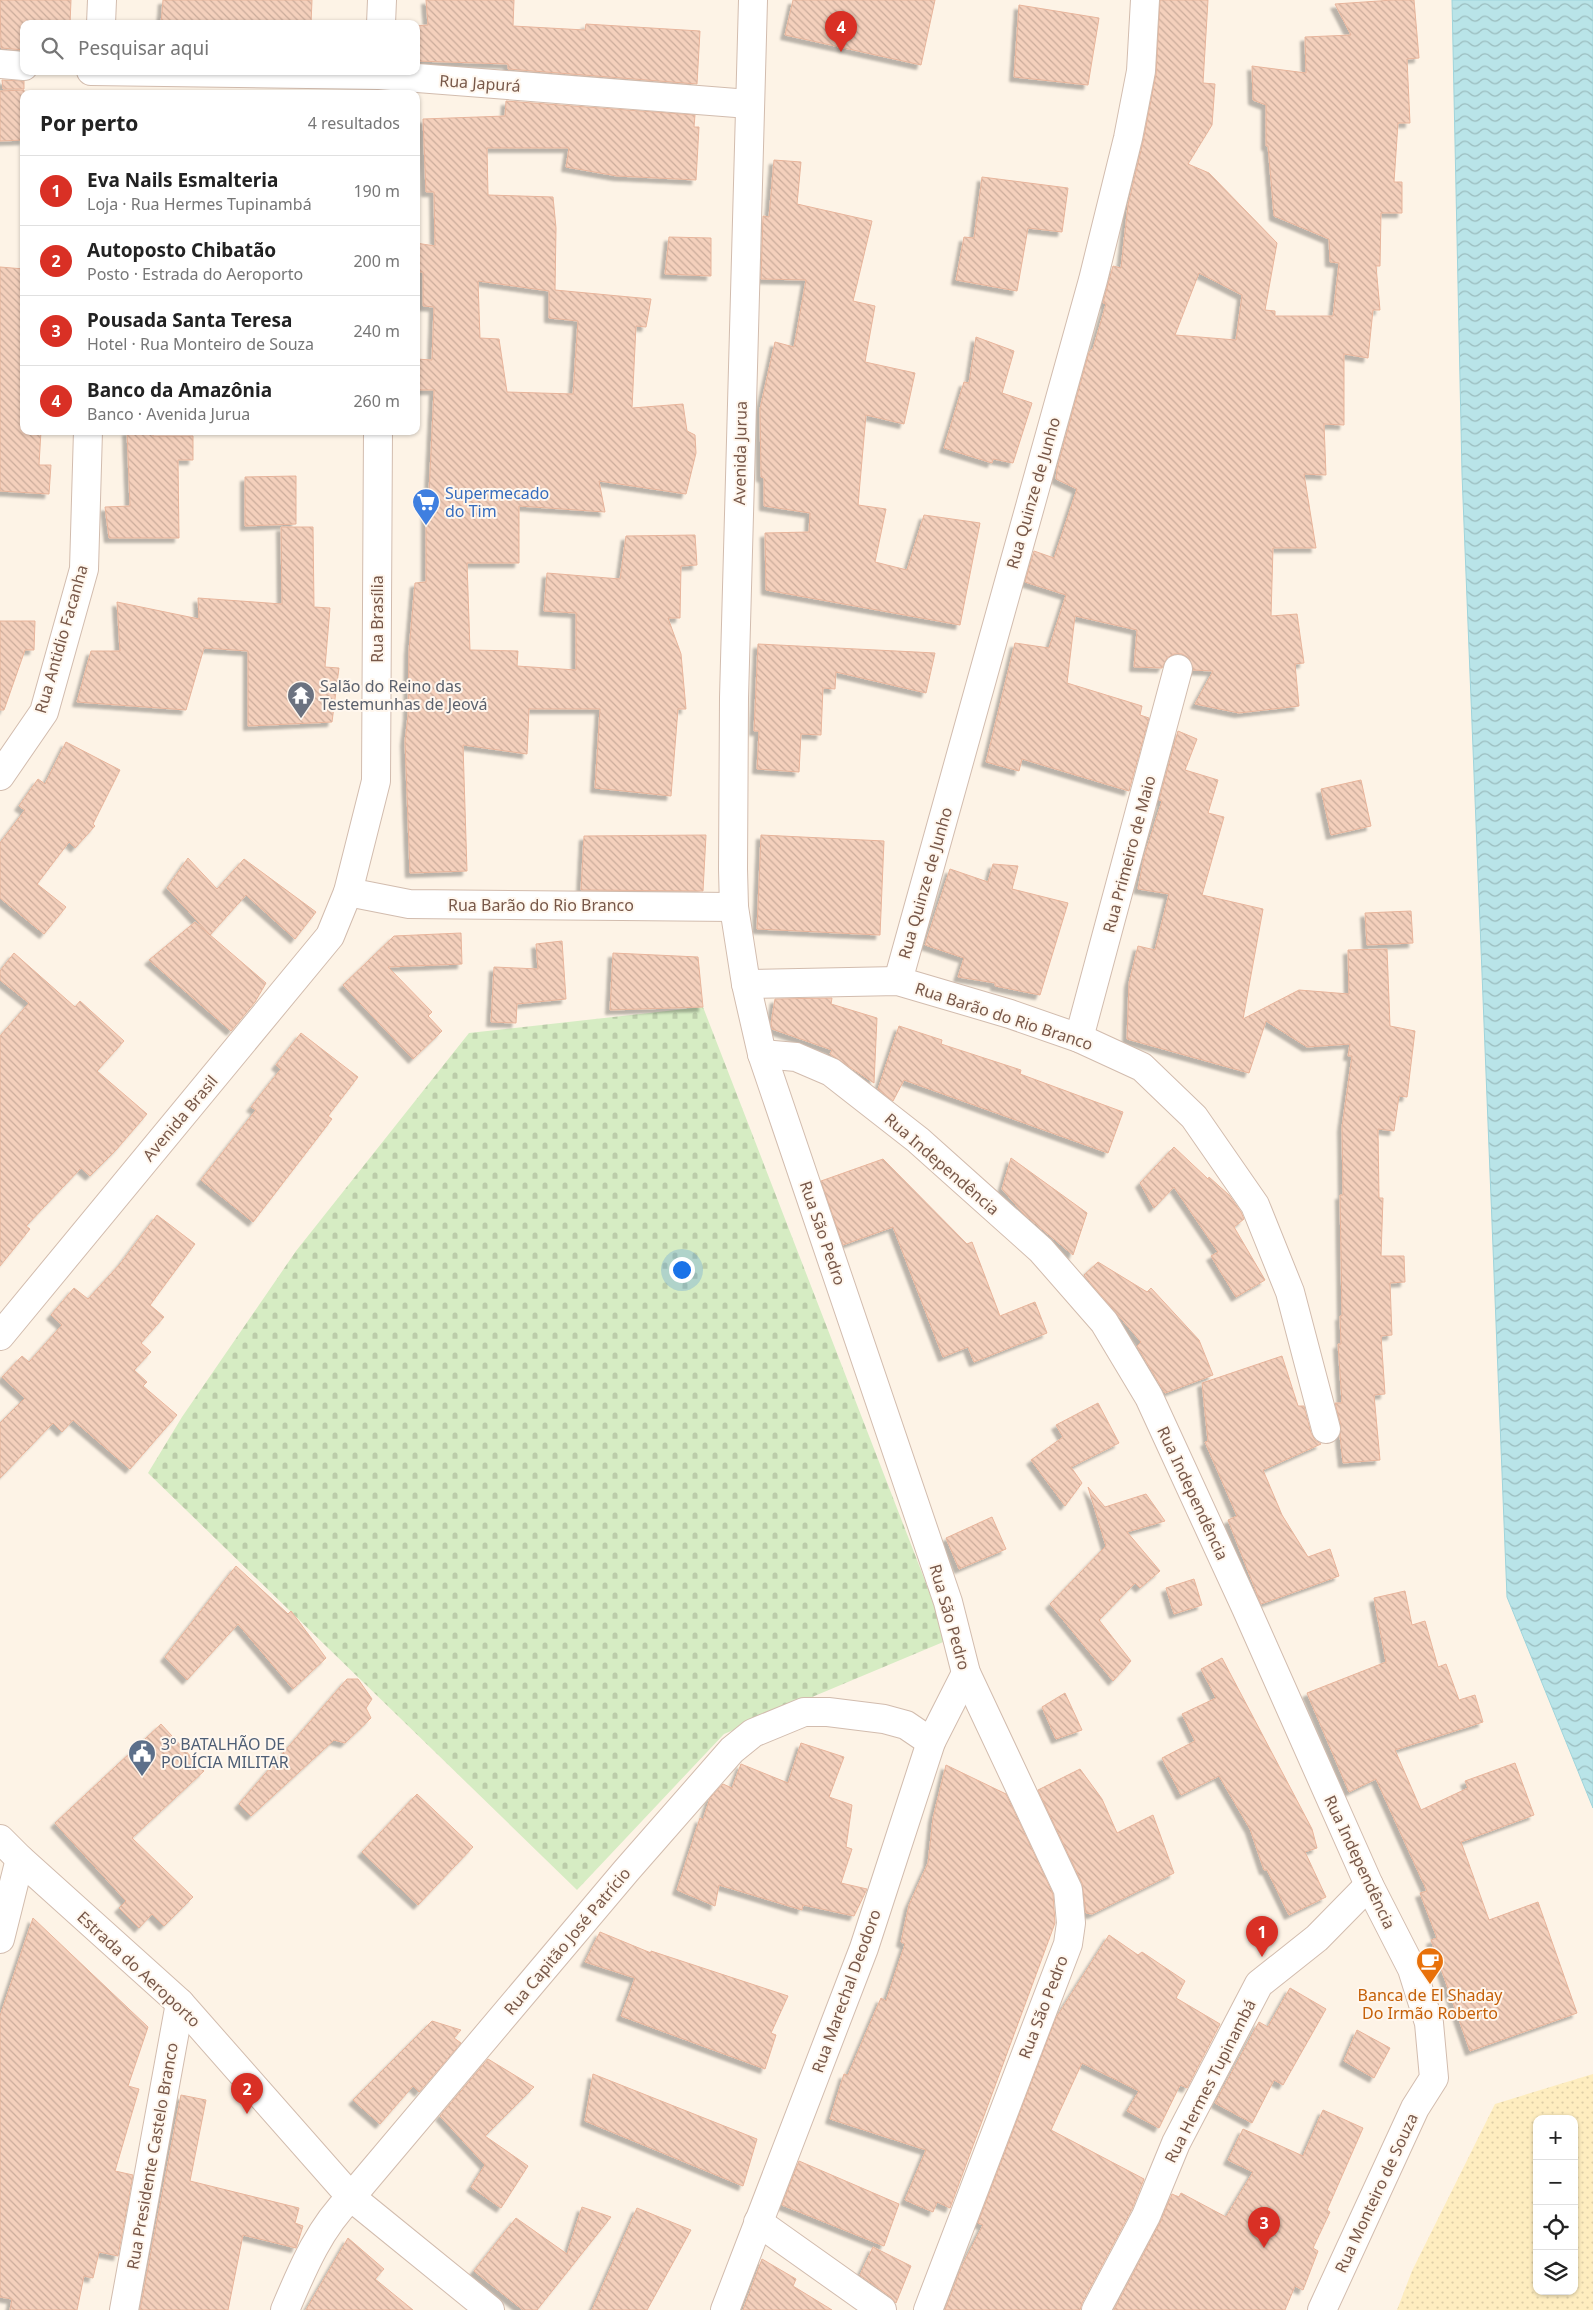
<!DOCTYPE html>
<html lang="pt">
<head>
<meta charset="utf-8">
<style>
  body { margin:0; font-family:"Noto Sans",sans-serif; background:#f6f6f6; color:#222 }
  .controls { position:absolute; right:15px; bottom:15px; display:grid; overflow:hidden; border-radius:10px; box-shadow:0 1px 4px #0004 }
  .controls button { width:45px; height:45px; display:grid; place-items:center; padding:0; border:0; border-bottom:1px solid #e0e0e0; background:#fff; color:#222; font:25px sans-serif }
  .you { position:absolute; left:681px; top:1269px; width:18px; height:18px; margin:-12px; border:4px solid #fff; border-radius:50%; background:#1a73e8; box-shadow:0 0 0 8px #1a73e833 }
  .badge { display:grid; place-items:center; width:32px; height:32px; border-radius:50%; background:#d93025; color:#fff; font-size:16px; font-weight:700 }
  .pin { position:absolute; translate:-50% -41px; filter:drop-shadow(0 1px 2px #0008) }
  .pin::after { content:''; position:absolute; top:26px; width:18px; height:15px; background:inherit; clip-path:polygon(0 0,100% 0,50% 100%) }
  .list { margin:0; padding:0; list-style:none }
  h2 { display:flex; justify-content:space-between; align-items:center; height:65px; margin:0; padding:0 20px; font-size:21px }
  h2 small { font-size:16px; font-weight:400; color:#767676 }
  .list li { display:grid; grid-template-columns:32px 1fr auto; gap:15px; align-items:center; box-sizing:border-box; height:70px; padding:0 20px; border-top:1px solid #e0e0e0 }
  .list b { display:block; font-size:19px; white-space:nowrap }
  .list p { margin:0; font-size:16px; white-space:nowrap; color:#767676 }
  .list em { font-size:16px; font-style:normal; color:#767676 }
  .icon { flex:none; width:28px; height:28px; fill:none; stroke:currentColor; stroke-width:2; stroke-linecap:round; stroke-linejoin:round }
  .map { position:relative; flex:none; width:1593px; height:2310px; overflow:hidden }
  .search { position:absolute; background:#fff; box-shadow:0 1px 4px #0004; left:20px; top:20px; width:400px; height:55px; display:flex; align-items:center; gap:12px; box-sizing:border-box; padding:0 18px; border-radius:10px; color:#767676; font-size:19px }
  .panel { position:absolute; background:#fff; box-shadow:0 1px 4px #0004; left:20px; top:90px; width:400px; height:345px; border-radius:10px }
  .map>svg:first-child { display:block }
</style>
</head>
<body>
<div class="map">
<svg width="1593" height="2310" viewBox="0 0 1593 2310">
  <defs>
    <pattern id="sand-dots" width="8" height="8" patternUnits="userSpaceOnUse" patternTransform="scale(1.25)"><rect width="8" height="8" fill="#feedbf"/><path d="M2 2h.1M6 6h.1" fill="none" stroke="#ddcda6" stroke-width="1.8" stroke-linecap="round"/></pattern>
    <pattern id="cemetery-stones" width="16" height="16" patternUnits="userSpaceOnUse" patternTransform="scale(1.25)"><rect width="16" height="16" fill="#d6ecc3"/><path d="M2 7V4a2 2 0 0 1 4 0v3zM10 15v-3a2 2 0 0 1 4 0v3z" fill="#bbcca9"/></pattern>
    <pattern id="water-waves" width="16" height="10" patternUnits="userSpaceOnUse" patternTransform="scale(1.25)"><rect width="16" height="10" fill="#b9e4e8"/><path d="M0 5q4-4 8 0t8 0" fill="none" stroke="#9bbcbe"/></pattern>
    <pattern id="building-back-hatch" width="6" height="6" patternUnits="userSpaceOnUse" patternTransform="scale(1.25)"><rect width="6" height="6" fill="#f4d0bc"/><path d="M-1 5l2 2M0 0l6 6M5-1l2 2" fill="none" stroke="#caac9b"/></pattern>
    <filter id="shadow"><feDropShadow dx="-4.5" dy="4.5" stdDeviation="1" flood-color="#0004"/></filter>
  </defs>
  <rect width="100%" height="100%" fill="#fdf3e6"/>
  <path fill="url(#sand-dots)" fill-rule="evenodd" d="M1593,2074V2310H1397L1412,2271L1495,2104ZM1537,2119H1574V2291H1537Z"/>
  <path fill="url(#cemetery-stones)" d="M703,1007L948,1640L724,1734L577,1890L148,1473L182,1417L296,1251L469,1033Z"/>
  <path fill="url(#water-waves)" stroke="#9fd4db" d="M1452,0H1593V1808L1507,1597L1462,474Z"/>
  <g fill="url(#building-back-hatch)" stroke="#e8b59c" fill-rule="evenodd" filter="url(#shadow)">
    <path d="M0,0H71L70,24H24V50L1,48Z"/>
    <path d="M163,0H312L311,24H161Z"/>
    <path d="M426,0H514L513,26L585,30L586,24L700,31L697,84L508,69V64L416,61V26L428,25Z"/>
    <path d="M793,0H935L921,65L785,35Z"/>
    <path d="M1160,0H1208L1203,83L1215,84L1212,125L1188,164L1209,173L1277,243L1265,310L1275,311V316H1333L1339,263L1330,262L1329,239L1274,216L1268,146H1266V105L1253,100L1252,66L1306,73L1305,37L1351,35L1335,4L1393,0H1414L1419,58L1407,59L1410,123H1398L1394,182H1402V213H1381L1380,266H1376L1380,310H1373L1368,358L1344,354V425L1324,424L1326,475L1304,474L1316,548H1273L1271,616L1297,614L1304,663L1295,664L1299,706L1239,713L1195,704L1213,671L1193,670L1189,658L1182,654H1174L1167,658L1162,668L1134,667L1137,630L1075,616L1067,683L1142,706L1140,715L1149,718L1129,791L1022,759L1019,771L986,762L1015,643L1049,648L1066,595L1025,582L1034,551L1054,558L1077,489L1056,479L1057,469L1089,352L1093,349L1106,304L1103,303L1113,266L1121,268L1128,205L1143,142L1156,74ZM1199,273L1242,295L1236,340L1175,335Z"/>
    <path d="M1019,5L1099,18L1088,85L1014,77Z"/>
    <path d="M2,80L24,81V89H3Z"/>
    <path d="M24,90V140L0,141V91Z"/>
    <path d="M506,101L695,115L694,127H699L696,180L617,176L566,167L569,148H487L488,195L553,197L556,228L555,290L651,299L646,327L636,326L632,408L683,404L687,431L695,435L696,453L686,494L599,481L605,512L519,506V563H467L470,650L518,651L517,666L576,670V613L544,611L547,573L620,579L626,536L695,535L697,565L681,566L680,618H668L681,654L686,709H678L671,796L595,788L600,709H529L527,754L463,745L467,871L410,873L405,741L408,716L409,650L415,583L426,582V492H429L434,390H417L416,359L432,360L434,307L423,306V272H416V243L435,246L434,192H426L423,119L505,116ZM478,281L549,291V318L578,321L573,394L507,392L499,339L480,338Z"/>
    <path d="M774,160L801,162L797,204L872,221L853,301L875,306L865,362L915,373L904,424L866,415L858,505L886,509L875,562L907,570L924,515L980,523L960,625L766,590L765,533L809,532L810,513L764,506V478L761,477L760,409L775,342L794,347L806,280L761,279L763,216L769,217Z"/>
    <path d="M982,177L1068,188L1062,232L1028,228L1017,291L956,280L964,237L974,238Z"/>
    <path d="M669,237L711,238V276L665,274Z"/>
    <path d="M0,267L24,269V431H41L39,465H51L49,494L0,491Z"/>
    <path d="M976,337L1014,351L1002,393L1032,403L1013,463L993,459L992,463L944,448L964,382L969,383Z"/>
    <path d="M127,431H153V436H193V460H178L179,538H109L105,507L130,506Z"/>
    <path d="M296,476V524L245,526V477Z"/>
    <path d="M281,527H313L314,607L330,608L325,667L339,668L332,722L248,726V651L204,648L186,710L77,702L91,651H120L117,602L199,619L198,598L282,604Z"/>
    <path d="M0,621H35L34,650H25L4,710H0Z"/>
    <path d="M758,644L837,648L935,653L926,693L836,672L835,689L823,688L821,735L801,734L799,772L757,769L759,731H754Z"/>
    <path d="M1178,731L1197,739L1185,770L1218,780L1208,813L1224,817L1202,895L1263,909L1243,1019L1299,990L1349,994L1348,950L1387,949L1390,1026L1415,1031L1407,1097L1399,1096L1394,1131L1378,1129L1379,1198H1383L1381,1256H1404L1405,1282L1390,1283L1392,1335L1381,1336L1385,1394L1374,1395L1380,1460L1343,1463L1340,1436L1341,1425L1335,1403H1342L1338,1344H1341L1340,1316H1342L1340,1195H1343L1342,1127L1352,1056H1348L1350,1044L1307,1047L1266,1021L1249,1073L1127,1039L1129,983L1138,946L1155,950L1169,894L1138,889L1144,857L1162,801L1159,800Z"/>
    <path d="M66,742L120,770L93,824L95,826L75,848L69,842L37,884L66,907L44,934L0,898V843L25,810L19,806L38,779L45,784Z"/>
    <path d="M1361,780L1371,826L1331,835L1321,789Z"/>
    <path d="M706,835L703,891L581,890L584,836Z"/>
    <path d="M761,835L884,841L880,935L757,929Z"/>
    <path d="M188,858L217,889L244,859L316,912L295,939L246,895L210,935L167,888Z"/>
    <path d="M993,864L1018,866L1012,889L1068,903L1040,995L995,986V983L958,977L964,958L925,945L950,869L988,882Z"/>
    <path d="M1411,911L1413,943L1367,945L1365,913Z"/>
    <path d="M195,922L266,983L255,1002L231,1031L149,960Z"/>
    <path d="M461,933L462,964L388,967L432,1012L428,1016L442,1031L413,1059L343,985L394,936Z"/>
    <path d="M562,941L566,999L517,1004L516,1023L491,1022L494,967L538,969L536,944Z"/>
    <path d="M14,953L75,1007L80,1001L124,1041L97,1071L147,1114L116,1150L90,1176L81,1168L26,1226L30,1229L0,1266V1036L29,1003L0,980V971Z"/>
    <path d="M613,953L698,957L703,1007L610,1010Z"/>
    <path d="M832,998L831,1004L877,1018L874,1083L830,1054L832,1050L772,1029L771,1023L775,999Z"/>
    <path d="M899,1026L942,1040L941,1044L1021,1070L1020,1074L1123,1112L1108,1153L904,1080L893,1101L878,1089Z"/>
    <path d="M301,1033L358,1077L328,1116L332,1119L253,1222L201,1180L256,1110L251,1107L281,1069L276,1065Z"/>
    <path d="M1174,1147L1208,1179L1209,1177L1229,1195L1241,1212L1244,1219L1234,1227L1265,1280L1236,1297L1211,1256L1218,1252L1174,1187L1154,1208L1140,1183Z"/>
    <path d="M1011,1158L1087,1213L1073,1255L1023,1213L1002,1189Z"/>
    <path d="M883,1159L967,1244L972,1242L1000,1316L1035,1302L1047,1333L974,1362L968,1347L943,1357L893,1227L843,1245L821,1181Z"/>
    <path d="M157,1215L195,1244L150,1305L164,1317L141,1343L151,1352L134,1370L147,1382L143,1386L177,1415L130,1469L73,1420L62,1432L53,1423L0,1478V1423L25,1398L2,1377L22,1356L29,1362L62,1325L51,1315L74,1288L88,1299L121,1263Z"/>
    <path d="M1098,1262L1147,1292L1151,1288L1199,1340L1213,1375L1165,1393L1137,1346L1141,1342L1084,1275Z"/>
    <path d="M1282,1356L1298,1406H1304L1311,1433L1315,1440L1321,1444L1263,1470L1282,1515L1308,1557L1330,1549L1339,1576L1261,1604L1228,1520L1237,1516L1205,1442L1208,1441L1202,1383Z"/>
    <path d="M1098,1403L1119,1443L1071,1467L1082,1483L1065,1506L1031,1460L1063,1437L1056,1425Z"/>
    <path d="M1088,1487L1105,1507L1146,1494L1165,1521L1127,1532L1160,1571L1140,1588L1135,1583L1099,1620L1131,1661L1113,1681L1050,1604L1106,1546Z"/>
    <path d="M992,1517L1006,1549L959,1569L946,1538Z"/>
    <path d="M236,1566L288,1614L291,1611L326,1658L293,1689L238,1624L187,1680L165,1657Z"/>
    <path d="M1194,1579L1202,1605L1174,1614L1166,1588Z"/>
    <path d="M1405,1591L1412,1625L1425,1621L1438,1667L1446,1664L1459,1700L1475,1695L1483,1722L1395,1750L1421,1810L1468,1788L1465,1781L1515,1763L1534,1815L1461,1842L1489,1920L1538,1902L1577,2013L1470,2051L1431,1940L1437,1938L1420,1893L1427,1891L1376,1779L1349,1792L1307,1693L1386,1662L1374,1598Z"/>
    <path d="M1222,1658L1312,1829L1317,1848L1305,1852L1326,1897L1289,1915L1267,1870H1264L1250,1829L1219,1776L1181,1795L1162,1758L1195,1741L1182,1714L1216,1698L1201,1669Z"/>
    <path d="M347,1679H358L372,1699L366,1708L371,1718L345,1743L334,1740L251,1816L239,1804Z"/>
    <path d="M1065,1693L1082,1730L1056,1739L1042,1707Z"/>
    <path d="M161,1724L204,1771L132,1838L193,1897L164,1926L152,1914L139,1928L119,1908L126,1901L55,1823Z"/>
    <path d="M801,1743L844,1757L829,1797L852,1805L846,1847L852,1849L841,1883L867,1889L854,1916L803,1905L802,1910L719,1885L715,1906L677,1890L700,1818L703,1820L710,1798L723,1784L732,1788L741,1764L788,1783Z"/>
    <path d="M946,1765L1006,1794L1053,1894L1055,1923L950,2208L937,2202L933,2212L905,2200L926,2150L830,2119L844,2074L848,2075L881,1998L886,2001L905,1944L901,1942L909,1905L928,1863L933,1818Z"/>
    <path d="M1080,1769L1102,1799L1117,1833L1153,1815L1174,1873L1092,1914L1086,1913L1082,1883L1038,1790Z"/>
    <path d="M417,1794L473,1847L418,1905L362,1852Z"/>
    <path d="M33,1918L148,2027L128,2086L139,2089L115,2171L133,2175L118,2256L99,2252L93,2278L84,2276L77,2310H10L12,2299L0,2297V2016Z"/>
    <path d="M600,1932L651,1953V1951L788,1996L771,2033L776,2035L765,2069L621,2016L635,1978L585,1962Z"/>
    <path d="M1109,1935L1138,1955L1142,1952L1185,1981L1176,1998L1220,2024L1187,2088L1180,2085L1159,2128L1127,2111L1139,2091L1082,2063L1051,2130L1144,2179L1132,2209L1082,2303L1080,2310H945L962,2266L983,2225L978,2223L1056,2018Z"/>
    <path d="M1290,1988L1326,2009L1283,2085L1274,2080L1252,2123L1215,2103L1259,2022L1268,2027Z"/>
    <path d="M432,2021L461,2030L454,2038L461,2043L419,2092L413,2086L380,2124L353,2100Z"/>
    <path d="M1357,2030L1390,2048L1374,2078L1344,2061Z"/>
    <path d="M488,2059L534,2087L485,2136L528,2166L501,2208L471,2187L485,2165L440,2116Z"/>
    <path d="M593,2074L757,2139L743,2186L585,2121Z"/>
    <path d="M181,2095L206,2100L190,2181L299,2208L295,2223L303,2226L296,2248L243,2235L228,2310H140Z"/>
    <path d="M1323,2110L1363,2128L1327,2210L1330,2212L1313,2248L1318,2251L1303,2290L1295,2286L1285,2310H1114L1160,2223L1172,2194L1179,2197L1181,2193L1226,2217L1253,2172L1228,2160L1243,2129L1303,2156Z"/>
    <path d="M799,2161L899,2204L884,2246L782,2205Z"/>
    <path d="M582,2207L611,2217L537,2310H523L474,2271L516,2218L567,2254Z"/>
    <path d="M637,2208L691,2230L647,2310H592Z"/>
    <path d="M348,2238L384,2269L375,2279L413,2310H306Z"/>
    <path d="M873,2247L911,2266L896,2303L891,2297L860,2275Z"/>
    <path d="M762,2259L796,2279L793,2286L832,2310H743Z"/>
  </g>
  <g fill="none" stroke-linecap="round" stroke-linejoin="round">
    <g stroke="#d2bcae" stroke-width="30">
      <g id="minor">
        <path d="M753,0L734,698L733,869L734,907L746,984L762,1054L948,1602L966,1673L1068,1890L1071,1923L1068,1944L928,2310"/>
        <path d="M101,24L102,0"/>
        <path d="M381,24L382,0"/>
        <path d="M0,64L24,66"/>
        <path d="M91,71L379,75L749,104"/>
        <path d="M0,776L44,712L84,569L88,431"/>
        <path d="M348,892L409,904L734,907"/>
        <path d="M898,981L1093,280L1128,138L1141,71L1145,0"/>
        <path d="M746,984L898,981L1010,1014L1079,1038L1142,1067L1194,1117L1255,1205L1290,1292L1326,1429"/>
        <path d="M1079,1038L1178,669"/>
        <path d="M762,1054L796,1057L831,1072L918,1140L1041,1250L1104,1322L1149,1397L1246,1608L1369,1885L1412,1969L1429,2023L1434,2078L1415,2108L1322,2310"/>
        <path d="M0,1336L330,936L348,892L376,781L378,431"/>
        <path d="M0,1839L20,1859L180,2003L351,2197L490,2310"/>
        <path d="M0,1939L20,1859"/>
        <path d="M758,2222L882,2310"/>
        <path d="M124,2310L180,2003"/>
        <path d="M285,2310C302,2270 319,2228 351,2197L626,1871L732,1750L753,1733L804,1712H828L884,1719L906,1725L931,1742"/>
        <path d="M725,2310L864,1948L931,1742L966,1673"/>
        <path d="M1096,2310L1146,2216L1176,2143L1259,1984L1317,1938L1369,1885"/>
      </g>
    </g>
    <use href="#minor" stroke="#fff" stroke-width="28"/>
  </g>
  <defs>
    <g id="supermarket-pin" transform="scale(1.4375)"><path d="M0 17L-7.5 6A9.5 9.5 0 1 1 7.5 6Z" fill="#3f7fe0" stroke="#fff7ee"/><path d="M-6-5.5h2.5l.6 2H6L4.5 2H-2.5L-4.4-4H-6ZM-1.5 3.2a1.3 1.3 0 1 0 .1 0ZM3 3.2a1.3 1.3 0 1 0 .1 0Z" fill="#fff"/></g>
    <g id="temple-pin" transform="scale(1.4375)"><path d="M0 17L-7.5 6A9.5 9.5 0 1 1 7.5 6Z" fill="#6b7280" stroke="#fff7ee"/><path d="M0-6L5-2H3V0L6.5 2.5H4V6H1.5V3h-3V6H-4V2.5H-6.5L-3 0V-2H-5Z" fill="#fff"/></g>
    <g id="civic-pin" transform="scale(1.4375)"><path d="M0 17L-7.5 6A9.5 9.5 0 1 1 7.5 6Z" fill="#5c6f8a" stroke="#fff7ee"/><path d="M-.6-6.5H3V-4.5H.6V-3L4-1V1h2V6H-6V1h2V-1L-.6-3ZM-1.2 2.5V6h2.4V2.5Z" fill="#fff"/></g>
    <g id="cafe-pin" transform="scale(1.4375)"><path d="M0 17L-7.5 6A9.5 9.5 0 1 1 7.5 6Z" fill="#e8710a" stroke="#fff7ee"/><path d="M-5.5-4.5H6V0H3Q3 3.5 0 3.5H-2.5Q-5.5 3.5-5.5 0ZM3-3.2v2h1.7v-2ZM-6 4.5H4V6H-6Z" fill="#fff"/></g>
  </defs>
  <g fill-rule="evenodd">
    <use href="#supermarket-pin" x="426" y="502"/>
    <use href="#temple-pin" x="301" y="695"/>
    <use href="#civic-pin" x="142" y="1753"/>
    <use href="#cafe-pin" x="1430" y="1961"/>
  </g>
  <g text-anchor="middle" stroke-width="4" stroke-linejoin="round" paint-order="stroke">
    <g font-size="16" fill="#785849" stroke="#fff7ee">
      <text transform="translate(480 83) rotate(4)" y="6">Rua Japurá</text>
      <text transform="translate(740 453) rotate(-89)" y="6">Avenida Jurua</text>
      <text transform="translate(1033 493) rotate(-74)" y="6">Rua Quinze de Junho</text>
      <text transform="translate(377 619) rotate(-90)" y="6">Rua Brasília</text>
      <text transform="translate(61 639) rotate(-74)" y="6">Rua Antidio Facanha</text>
      <text transform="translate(1129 854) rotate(-75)" y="6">Rua Primeiro de Maio</text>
      <text transform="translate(925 883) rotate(-74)" y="6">Rua Quinze de Junho</text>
      <text x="541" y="911">Rua Barão do Rio Branco</text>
      <text transform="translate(1004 1016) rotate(18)" y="6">Rua Barão do Rio Branco</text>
      <text transform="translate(180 1118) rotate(-50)" y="6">Avenida Brasil</text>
      <text transform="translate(942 1164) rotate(41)" y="6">Rua Independência</text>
      <text transform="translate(823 1233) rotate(71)" y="6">Rua São Pedro</text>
      <text transform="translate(1193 1493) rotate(65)" y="6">Rua Independência</text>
      <text transform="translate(950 1617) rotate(74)" y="6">Rua São Pedro</text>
      <text transform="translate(1360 1862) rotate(65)" y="6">Rua Independência</text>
      <text transform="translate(567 1941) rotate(-50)" y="6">Rua Capitão José Patrício</text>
      <text transform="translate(139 1969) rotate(43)" y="6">Estrada do Aeroporto</text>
      <text transform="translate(846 1991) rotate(-70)" y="6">Rua Marechal Deodoro</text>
      <text transform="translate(1043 2007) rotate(-69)" y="6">Rua São Pedro</text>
      <text transform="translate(1210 2081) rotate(-63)" y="6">Rua Hermes Tupinambá</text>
      <text transform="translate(152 2156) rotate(-80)" y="6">Rua Presidente Castelo Branco</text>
      <text transform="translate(1376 2193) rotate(-65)" y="6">Rua Monteiro de Souza</text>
    </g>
    <g font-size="16" fill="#366cbe" stroke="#fff7ee" text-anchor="start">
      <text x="445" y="499">Supermecado<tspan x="445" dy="18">do Tim</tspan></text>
    </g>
    <g font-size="16" fill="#5b616d" stroke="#fff7ee" text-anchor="start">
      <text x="320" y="692">Salão do Reino das<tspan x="320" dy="18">Testemunhas de Jeová</tspan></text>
    </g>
    <g font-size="16" fill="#4e5e75" stroke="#fff7ee" text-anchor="start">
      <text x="161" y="1750">3º BATALHÃO DE<tspan x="161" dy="18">POLÍCIA MILITAR</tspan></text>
    </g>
    <g font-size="16" fill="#c56008" stroke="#fff7ee">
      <text x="1430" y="2001">Banca de El Shaday<tspan x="1430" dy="18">Do Irmão Roberto</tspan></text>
    </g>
  </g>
</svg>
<div class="controls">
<button>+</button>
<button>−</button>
<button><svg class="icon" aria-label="locate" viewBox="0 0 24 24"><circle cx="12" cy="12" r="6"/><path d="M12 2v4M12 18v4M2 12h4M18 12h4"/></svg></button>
<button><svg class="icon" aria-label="layers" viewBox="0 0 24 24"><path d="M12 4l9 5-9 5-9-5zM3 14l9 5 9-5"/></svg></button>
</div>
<div class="you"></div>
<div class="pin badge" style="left:1262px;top:1957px">1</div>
<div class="pin badge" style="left:247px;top:2114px">2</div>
<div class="pin badge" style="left:1264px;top:2248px">3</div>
<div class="pin badge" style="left:841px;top:52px">4</div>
<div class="search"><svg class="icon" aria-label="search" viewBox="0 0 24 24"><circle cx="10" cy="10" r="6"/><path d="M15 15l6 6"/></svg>Pesquisar aqui</div>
<section class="panel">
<h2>Por perto<small>4 resultados</small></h2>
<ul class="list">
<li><span class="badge">1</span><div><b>Eva Nails Esmalteria</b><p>Loja · Rua Hermes Tupinambá</p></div><em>190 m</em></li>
<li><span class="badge">2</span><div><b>Autoposto Chibatão</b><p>Posto · Estrada do Aeroporto</p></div><em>200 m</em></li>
<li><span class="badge">3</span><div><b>Pousada Santa Teresa</b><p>Hotel · Rua Monteiro de Souza</p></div><em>240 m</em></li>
<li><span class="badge">4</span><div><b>Banco da Amazônia</b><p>Banco · Avenida Jurua</p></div><em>260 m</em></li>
</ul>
</section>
</div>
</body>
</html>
